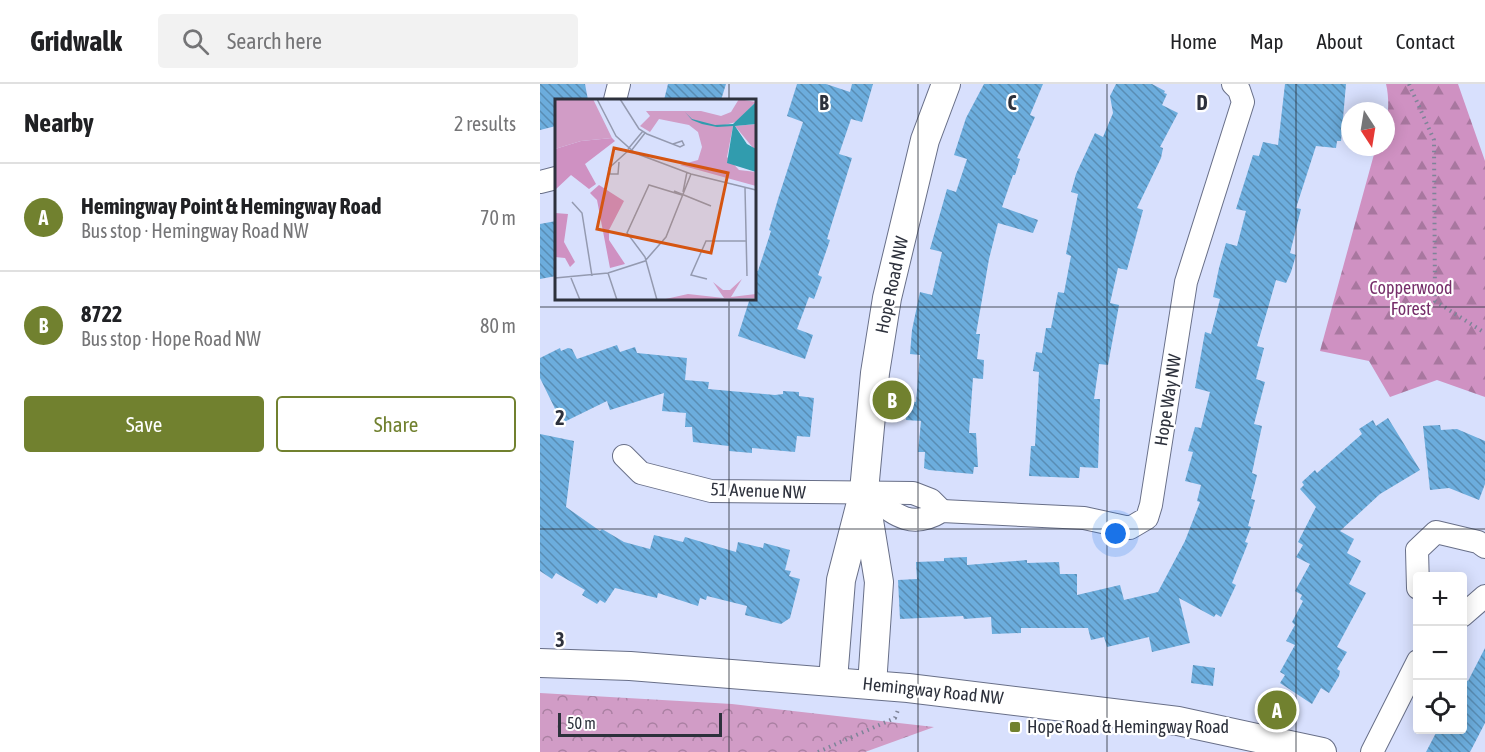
<!DOCTYPE html>
<html lang="en">
<head>
<meta charset="utf-8">
<style>
  body { margin:0; font-family:"Asap Condensed",sans-serif; background:#f2f2f2; color:#202124 }
  .controls { position:absolute; right:18px; bottom:18px; display:grid; overflow:hidden; border-radius:6px; box-shadow:0 3px 15px #0003 }
  .controls button { width:54px; height:54px; display:grid; place-items:center; padding:0; border:0; border-bottom:2px solid #e0e0e0; background:#fff; color:#202124; font:30px sans-serif }
  .compass { position:absolute; left:801px; top:18px; width:54px; height:54px; border-radius:50%; background:#fff; box-shadow:0 3px 15px #0003; rotate:168deg }
  .scale { position:absolute; left:18px; bottom:15px; width:164px; box-sizing:border-box; padding-left:6px; border:3px solid #2d313c; border-top:0; font-size:16px; line-height:21px; white-space:nowrap; color:#2d313c; -webkit-text-stroke:4px #fff; paint-order:stroke }
  .you { position:absolute; left:576px; top:450px; width:21px; height:21px; margin:-15px; border:4px solid #fff; border-radius:50%; background:#1a73e8; box-shadow:0 0 0 9px #1a73e833 }
  .badge { display:grid; place-items:center; width:39px; height:39px; border-radius:50%; background:#71812f; color:#fff; font-size:20px; font-weight:700 }
  .pin { position:absolute; translate:-50% -50%; border:3px solid #fff; box-shadow:0 2px 6px #0006 }
  .list { margin:0; padding:0; list-style:none }
  h2 { display:flex; justify-content:space-between; align-items:center; height:78px; margin:0; padding:0 24px; font-size:26px }
  h2 small { font-size:20px; font-weight:400; color:#757577 }
  .list li { display:grid; grid-template-columns:39px 1fr auto; gap:18px; align-items:center; box-sizing:border-box; height:108px; padding:0 24px; border-top:2px solid #e0e0e0 }
  .list b { display:block; font-size:22px; white-space:nowrap }
  .list p { margin:0; font-size:20px; white-space:nowrap; color:#757577 }
  .list em { font-size:20px; font-style:normal; color:#757577 }
  .actions { display:flex; gap:12px; padding:18px 24px }
  .actions a { flex:1; padding:14px 0; border:2px solid #71812f; border-radius:6px; text-align:center; font-size:21px; color:#71812f }
  .actions .main { background:#71812f; color:#fff }
  .icon { flex:none; width:33px; height:33px; fill:none; stroke:currentColor; stroke-width:2; stroke-linecap:round; stroke-linejoin:round }
  .map { position:relative; flex:none; width:945px; height:668px; overflow:hidden }
  header { display:flex; align-items:center; gap:36px; box-sizing:border-box; height:84px; padding:0 30px; background:#fff; border-bottom:2px solid #e0e0e0 }
  header strong { font-size:28px }
  nav { display:flex; gap:33px; margin-inline-start:auto; font-size:21px }
  .search { width:420px; height:54px; background:#f2f2f2; display:flex; align-items:center; gap:15px; box-sizing:border-box; padding:0 21px; border-radius:6px; color:#757577; font-size:22px }
  main { display:flex }
  aside { flex:1; background:#fff }
  .map>svg:first-child { display:block }
</style>
</head>
<body>
<header>
<strong>Gridwalk</strong>
<div class="search"><svg class="icon" aria-label="search" viewBox="0 0 24 24"><circle cx="10" cy="10" r="6"/><path d="M15 15l6 6"/></svg>Search here</div>
<nav><a>Home</a><a>Map</a><a>About</a><a>Contact</a></nav>
</header>
<main>
<aside>
<h2>Nearby<small>2 results</small></h2>
<ul class="list">
<li><span class="badge">A</span><div><b>Hemingway Point &amp; Hemingway Road</b><p>Bus stop · Hemingway Road NW</p></div><em>70 m</em></li>
<li><span class="badge">B</span><div><b>8722</b><p>Bus stop · Hope Road NW</p></div><em>80 m</em></li>
</ul>
<div class="actions"><a class="main">Save</a><a>Share</a></div>
</aside>
<div class="map">
<svg width="945" height="668" viewBox="0 0 945 668">
  <defs>
    <pattern id="forest-firs" width="22" height="20" patternUnits="userSpaceOnUse" patternTransform="scale(1.5)"><rect width="22" height="20" fill="#cf91c2"/><path d="M5 1l3.5 6h-7zM16 11l3.5 6h-7z" fill="#a8779f"/></pattern>
    <pattern id="park-crowns" width="20" height="18" patternUnits="userSpaceOnUse" patternTransform="scale(1.5)"><rect width="20" height="18" fill="#d19cc6"/><path d="M2 6a3 3 0 1 1 6 0M12 15a3 3 0 1 1 6 0" fill="none" stroke="#aa80a2"/></pattern>
    <pattern id="building-back-hatch" width="6" height="6" patternUnits="userSpaceOnUse" patternTransform="scale(1.5)"><rect width="6" height="6" fill="#6caddd"/><path d="M-1 5l2 2M0 0l6 6M5-1l2 2" fill="none" stroke="#598db4"/></pattern>
  </defs>
  <rect width="100%" height="100%" fill="#d8e0fd"/>
  <path fill="url(#forest-firs)" d="M846,0H918L945,77V313L897,296L850,313L829,277L780,267L836,63H846C846,42 851,20 846,0Z"/>
  <path fill="url(#park-crowns)" d="M0,609L192,620L394,643L325,668H0Z"/>
  <g fill="url(#building-back-hatch)">
    <path d="M0,0H45L48,16H16V42L0,46Z"/>
    <path d="M128,0H186L181,16H124Z"/>
    <path d="M257,0H286L310,8L312,0H333L322,38L311,35L299,70L312,74L287,155L290,156L278,191L282,193L274,215L269,213L257,245L273,251L265,275L198,252L210,214H214V186L218,187L231,147L229,146L238,115L263,38L247,32Z"/>
    <path d="M444,0H503L490,31L495,33L477,74L480,75L475,91H473L462,123L498,136L493,149L458,139L449,175L436,250H440L437,275L444,276L443,295L433,294L429,349H436L438,383H434L433,390L389,386L384,384L385,368H378L381,337L366,336L367,317L376,318L380,271L370,270L372,246L380,208L392,211L402,168L390,165L407,105L416,108L427,75L414,71L426,34Z"/>
    <path d="M576,0H612L625,7L624,9L627,10L622,21L638,29L620,63L623,64L621,74L597,124L603,126L587,186L578,184L570,219L579,221L568,281L559,280L554,315H560L558,384L540,383L539,394H535L489,392L491,362H495L499,288L493,287L496,268L502,269L506,244H511L518,208L524,209L531,172L526,170L538,110L531,108L536,90L555,49L563,53L573,29L570,12Z"/>
    <path d="M745,0H806L801,57H797L796,64L776,62L756,124L761,125L750,169L756,171L751,188L746,199L736,196L717,262L724,264L716,295L725,298L714,340L722,342L712,389L717,391L711,415L715,416L708,442L711,443L705,458L708,459L692,499L696,501L681,533L676,530L674,533L639,514L650,559L612,568L609,553L567,563L564,553L551,556L548,544H481V549L452,550L451,533L424,535L423,532L360,535L358,496L377,495L376,478L404,477V474L427,473V481L487,476V479L519,478L520,490H537V511L580,501L584,516L618,508L645,457L660,418L657,417L661,401L645,397L653,368L648,367L655,343L661,344L670,308L655,304L665,248L671,250L680,215L673,213L679,184L686,159L697,162L706,127L696,125L713,71L719,72L723,58L738,61Z"/>
    <path d="M16,137V192L0,195V140Z"/>
    <path d="M77,261L80,268L95,263L97,269L147,274L145,296L169,298L168,305L235,311L243,310V307L259,308V312L274,314L270,353L257,352L255,368L212,364V369L189,367V362L153,358L152,343H145L146,329L122,327L124,309L70,326L67,317L22,339L0,294V274L20,264L21,267L28,264L32,265L37,275Z"/>
    <path d="M848,334L880,386L840,410L800,447L814,455L807,469L821,477L809,500L826,509L797,563L807,568L797,585L800,587L799,592L789,609L781,604L772,620L740,599L745,591L740,588L755,561L746,557L755,541L752,538L763,517L760,515L762,511L755,507L770,480L756,473L763,461L758,458L776,423L760,405L764,401L762,398L775,386L777,389L822,350L819,345L833,336L836,342Z"/>
    <path d="M900,341L901,346L917,345L945,357V400L939,416L909,404L890,406L883,342Z"/>
    <path d="M0,350L34,357L26,423L60,447L62,445L84,458L110,465L114,451L143,458L145,453L196,468L198,458L223,464L224,459L250,466L245,486L251,487L249,492L260,495L250,534L241,540L205,531L207,522L167,512L166,516L160,514L158,522L118,509L117,514L75,504L65,519L60,516L57,520L42,511L45,506L16,489L12,495L0,487Z"/>
    <path d="M945,564V639L930,668H886L898,645H922V594L928,597Z"/>
    <path d="M653,581L675,584L673,602L651,599Z"/>
  </g>
  <g fill="none" stroke-linecap="round" stroke-linejoin="round">
    <g stroke="#686f88" stroke-width="24">
      <g id="minor">
        <path d="M75,16L79,0"/>
        <path d="M0,98L16,94"/>
        <path d="M84,372L101,389L171,407L373,409L391,416L402,427"/>
        <path d="M324,407C351,427 368,448 402,427L544,434L590,444L607,434L611,421L646,198L703,18L699,6L693,0"/>
        <path d="M878,504L877,466L896,448L938,458L945,463"/>
        <path d="M922,532L945,512"/>
        <path d="M832,668L878,577"/>
      </g>
    </g>
    <g stroke="#686f88" stroke-width="30">
      <g id="tertiary">
        <path d="M326,418L339,498L332,601"/>
        <path d="M0,579L90,582L368,604L638,637L782,668"/>
        <path d="M293,596L301,496L324,407L335,289L347,214L385,56L406,0"/>
      </g>
    </g>
    <g stroke="#7e8498" stroke-width="4" stroke-dasharray="1.5 4.5" stroke-linecap="butt">
      <path d="M869,0L894,56L895,217L945,249"/>
      <path d="M278,668L355,634L358,626"/>
    </g>
    <use href="#minor" stroke="#fff" stroke-width="22"/>
    <use href="#tertiary" stroke="#fff" stroke-width="28"/>
  </g>
  <path fill="none" stroke="#2d313c" stroke-width="1.5" stroke-opacity="0.55" d="M189,0V16M378,0V668M567,0V668M756,0V668M189,214V668M0,223H945M0,445H945"/>
  <rect fill="#71812f" stroke="#fff" stroke-width="2" x="469" y="637" width="12" height="12" rx="3"/>
  <g text-anchor="middle" stroke-width="4.5" stroke-linejoin="round" paint-order="stroke">
    <g font-size="18" fill="#2d313c" stroke="#fff">
      <text transform="translate(352 201) rotate(-78)" y="6">Hope Road NW</text>
      <text transform="translate(628 316) rotate(-81)" y="6">Hope Way NW</text>
      <text transform="translate(218 407) rotate(2)" y="6">51 Avenue NW</text>
      <text transform="translate(393 607) rotate(6)" y="6">Hemingway Road NW</text>
    </g>
    <g font-size="18" fill="#762e6a" stroke="#fff">
      <text x="871" y="210">Copperwood<tspan x="871" dy="21">Forest</tspan></text>
    </g>
    <g font-size="18" fill="#2d313c" stroke="#fff" text-anchor="start">
      <text x="487" y="649">Hope Road &amp; Hemingway Road</text>
    </g>
  </g>
  <g transform="translate(15 15)">
    <rect width="201" height="201" fill="#d8e0fd"/>
    <path d="M187,180L176,198L201,195V199L106,201L133,195L169,199L158,183L168,191H175Z" fill="#d19cc6"/>
    <path d="M57,39L60,42L30,65L41,85L34,90L16,76L0,91V50L26,42ZM44,86L69,102L54,131V141L70,165L55,169L42,101L35,94ZM0,114L13,115L9,143L20,163L15,168L10,159L0,158Z" fill="#cf91c2"/>
    <path d="M0,0H38L57,39L26,42L0,50ZM184,0L201,3L181,23L166,27H178L172,58L184,71L201,73V87L125,66L143,61L147,48L143,33L134,26L104,20L95,33L85,27L95,17L91,12H146L166,17L176,13ZM201,25V50H199L180,27Z" fill="#d19cc6"/>
    <path d="M201,3V25L180,27L192,45L201,50V73L172,64L178,27L162,28L147,25L137,21L130,13L137,20L160,26L178,25Z" fill="#319cae"/>
    <path fill="none" stroke="#949ab0" stroke-width="1.5" d="M42,0L61,37L80,54L136,75L201,91M65,0L84,30L92,35L125,48L129,46L127,42L118,45M73,50L88,32M76,52L90,34M64,63L63,75H55L54,69L74,51M190,89L192,177M119,92L156,107M128,93L132,73M17,103L27,114L37,177M53,174L62,201M0,179L53,174L90,162L111,138L136,75M16,179L25,201M152,180L136,176L151,142H191M102,201L90,158L72,134L94,86L127,96"/>
    <path fill="#d55511" fill-opacity="0.15" stroke="#d55511" stroke-width="3" d="M59,49L173,74L156,154L42,130Z"/>
    <rect width="201" height="201" fill="none" stroke="#2d313c" stroke-width="3"/>
  </g>
  <g font-size="20" text-anchor="middle" font-weight="bold" fill="#2d313c" stroke="#fff" stroke-width="4.5" stroke-linejoin="round" paint-order="stroke">
    <text x="284" y="26">B</text>
    <text x="472" y="26">C</text>
    <text x="662" y="26">D</text>
    <text x="20" y="341">2</text>
    <text x="20" y="563">3</text>
  </g>
</svg>
<div class="controls">
<button>+</button>
<button>−</button>
<button><svg class="icon" aria-label="locate" viewBox="0 0 24 24"><circle cx="12" cy="12" r="6"/><path d="M12 2v4M12 18v4M2 12h4M18 12h4"/></svg></button>
</div>
<svg class="compass" viewBox="-18 -18 36 36"><path d="M0-13l5 13h-10z" fill="#e53935"/><path d="M0 13l5-13h-10z" fill="#757577"/></svg>
<div class="scale">50 m</div>
<div class="you"></div>
<div class="pin badge" style="left:737px;top:626px">A</div>
<div class="pin badge" style="left:352px;top:316px">B</div>
</div>
</main>
</body>
</html>
